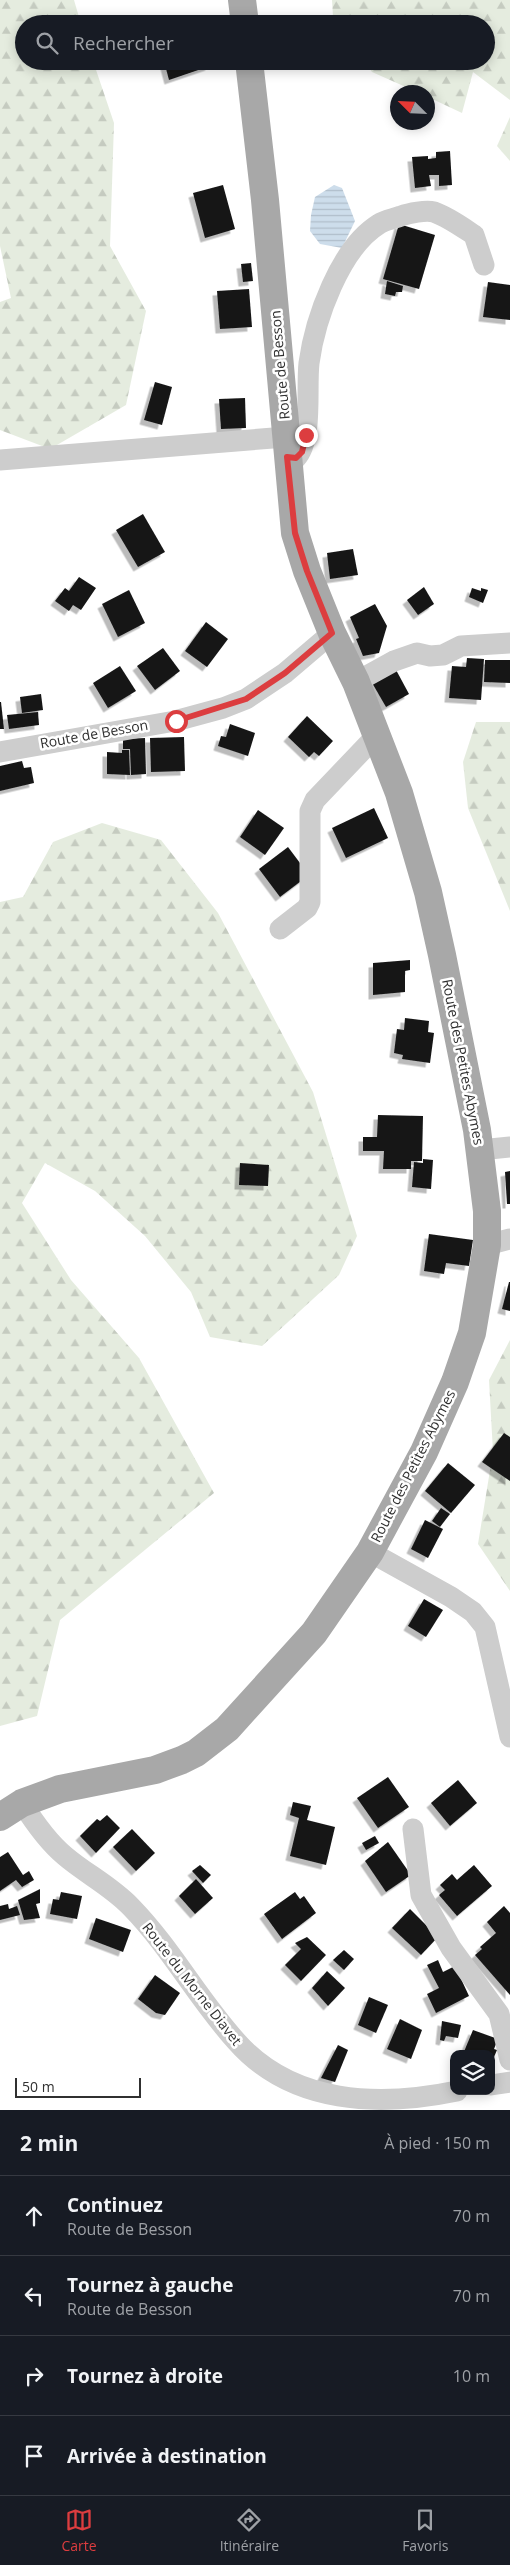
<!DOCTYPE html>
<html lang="fr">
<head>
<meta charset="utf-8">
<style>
  body { margin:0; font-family:"Open Sans",sans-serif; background:#242831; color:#f1f3f6 }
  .controls { position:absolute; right:15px; bottom:15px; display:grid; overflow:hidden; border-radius:10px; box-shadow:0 2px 12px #0003 }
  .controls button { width:45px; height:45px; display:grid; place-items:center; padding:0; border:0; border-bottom:1px solid #363941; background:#171b24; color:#f1f3f6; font:25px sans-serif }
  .compass { position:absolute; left:390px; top:85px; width:45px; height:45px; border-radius:50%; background:#171b24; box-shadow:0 2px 12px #0003; rotate:294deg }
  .scale { position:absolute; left:15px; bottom:12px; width:126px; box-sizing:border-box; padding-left:5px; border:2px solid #303030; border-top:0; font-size:14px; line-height:18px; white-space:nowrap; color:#303030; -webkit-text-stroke:4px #fff; paint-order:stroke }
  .stop { position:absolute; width:15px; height:15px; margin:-11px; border:4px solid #dc3d3f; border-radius:50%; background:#fff }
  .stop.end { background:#dc3d3f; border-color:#fff; box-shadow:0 1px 5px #0008 }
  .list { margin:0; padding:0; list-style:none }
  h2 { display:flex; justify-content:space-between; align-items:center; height:65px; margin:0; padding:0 20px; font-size:21px }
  h2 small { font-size:16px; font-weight:400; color:#9ea1a6 }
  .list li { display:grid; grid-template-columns:32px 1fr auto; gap:15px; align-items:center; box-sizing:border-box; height:80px; padding:0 20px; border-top:1px solid #363941 }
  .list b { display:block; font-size:19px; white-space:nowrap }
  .list p { margin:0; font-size:16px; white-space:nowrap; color:#9ea1a6 }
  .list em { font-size:16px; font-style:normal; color:#9ea1a6 }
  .icon { flex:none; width:28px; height:28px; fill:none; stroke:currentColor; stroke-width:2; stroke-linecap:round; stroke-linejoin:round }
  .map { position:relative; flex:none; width:510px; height:2110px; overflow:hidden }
  .search { position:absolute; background:#171b24; box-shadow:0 2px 12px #0003; left:15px; right:15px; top:15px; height:55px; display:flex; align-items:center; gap:12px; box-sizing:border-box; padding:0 18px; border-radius:28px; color:#9ea1a6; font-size:19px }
  .sheet { height:385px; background:#171b24 }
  nav { display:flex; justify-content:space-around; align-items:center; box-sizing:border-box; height:70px; border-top:1px solid #363941; background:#171b24; font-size:14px; color:#9ea1a6 }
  nav a { display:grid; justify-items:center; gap:2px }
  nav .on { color:#dc3d3f }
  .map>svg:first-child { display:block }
</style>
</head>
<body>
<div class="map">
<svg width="510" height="2110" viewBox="0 0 510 2110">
  <defs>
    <pattern id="forest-firs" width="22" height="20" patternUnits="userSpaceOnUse" patternTransform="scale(1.25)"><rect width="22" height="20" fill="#e5ecdf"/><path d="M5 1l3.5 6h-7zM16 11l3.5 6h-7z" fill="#c5cbc0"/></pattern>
    <pattern id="water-rules" width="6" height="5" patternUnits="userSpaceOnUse" patternTransform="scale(1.25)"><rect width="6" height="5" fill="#cdddeb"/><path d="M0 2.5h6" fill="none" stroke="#b0beca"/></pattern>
    <filter id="shadow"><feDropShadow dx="-4.5" dy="4.5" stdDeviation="0" flood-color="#0004"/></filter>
  </defs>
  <rect width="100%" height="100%" fill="#fff"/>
  <g fill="url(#forest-firs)">
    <path d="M0,0H74L81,24H24V61H93L114,123L110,246L146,311L126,405L50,449L0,430V302L11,298L0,246Z"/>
    <path d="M332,0H510V100L473,72L462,113L428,97V92H417L372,72L364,61H486V24H338L333,17Z"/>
    <path d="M510,117V161L497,146Z"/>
    <path d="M476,722H510V911L468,808L463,762Z"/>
    <path d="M102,823L161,840L218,913L313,1092L357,1236L339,1275L262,1346L210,1337L191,1292L145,1236L95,1191L45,1163L22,1203L71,1280L139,1358L214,1493L60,1620L37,1716L0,1726V902L23,897L53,842Z"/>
    <path d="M510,1340V1591L478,1544L493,1452L489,1380Z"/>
  </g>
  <path fill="url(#water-rules)" d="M334,185L342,188L355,221L342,248L320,244L310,231L311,215L315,197Z"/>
  <g fill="#171717" filter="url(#shadow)">
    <path d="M164,61H208L210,66L169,80Z"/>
    <path d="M450,151L452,185L439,186V175H429L431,186L415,188L412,157L428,156V159L436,158V152Z"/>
    <path d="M223,185L235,229L205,238L193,193Z"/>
    <path d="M399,224L435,235L419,289L383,279Z"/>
    <path d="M251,263L253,281L243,282L241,264Z"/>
    <path d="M387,281L403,286L402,292H396L395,296L385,294Z"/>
    <path d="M488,282L510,285V320L483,317Z"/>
    <path d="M249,289L252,327L220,329L217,291Z"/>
    <path d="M155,382L172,387L162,425L144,420Z"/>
    <path d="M245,398L246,428L221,429L219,399Z"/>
    <path d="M143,514L165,552L138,567L116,530Z"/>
    <path d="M353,549L358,575L330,579L327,553Z"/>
    <path d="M79,577L96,588L81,610L73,605L69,611L55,601L65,588L69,591Z"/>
    <path d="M424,587L434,604L418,615L407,600Z"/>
    <path d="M472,588L481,591V588L488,590L483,603L469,597Z"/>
    <path d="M129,590L145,623L118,637L102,604Z"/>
    <path d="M375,604L387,626L379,653L363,656L356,639L359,638L350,617Z"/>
    <path d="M206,622L228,639L207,667L185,651Z"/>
    <path d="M163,648L180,671L155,690L137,666Z"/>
    <path d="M467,658L484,659L481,700L449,698L452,666L466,667Z"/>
    <path d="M485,660H510V683L484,682Z"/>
    <path d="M120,666L136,691L108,708L93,683Z"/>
    <path d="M395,668L409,694L386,707L371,681Z"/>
    <path d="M41,694L43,710L22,713L20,697Z"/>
    <path d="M0,702H1L4,729H0Z"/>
    <path d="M38,712L39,725L9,729L7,715Z"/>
    <path d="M307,716L333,741L319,756L314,752L309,757L288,737Z"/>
    <path d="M230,724L255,733L248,756L218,746L221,736L226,737Z"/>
    <path d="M184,737L185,771L151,772L150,738Z"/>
    <path d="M145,738L146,774L131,775L130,749H123V739Z"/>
    <path d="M122,750H129L130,775L107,774V752L122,753Z"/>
    <path d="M22,761L24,768L31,767L34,783L0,791V766Z"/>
    <path d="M374,808L388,838L346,858L332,828Z"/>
    <path d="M258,810L284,828L265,855L240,837Z"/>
    <path d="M288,847L309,875L280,897L259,869Z"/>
    <path d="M410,960V970L405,971V992L373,995V963Z"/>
    <path d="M405,1018L429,1021L428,1032L434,1033L430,1063L402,1059L403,1055L394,1053L397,1029L404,1030Z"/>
    <path d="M378,1115L423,1116L422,1161H411V1169H383L384,1151H363V1137H377Z"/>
    <path d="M423,1159L433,1160L431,1189L412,1187L414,1162L423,1163Z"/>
    <path d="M240,1163L269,1165L268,1186L239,1185Z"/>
    <path d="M510,1171V1204H507L505,1172Z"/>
    <path d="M429,1234L473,1240L469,1266L446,1263L444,1274L424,1271Z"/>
    <path d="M509,1282H510V1311L502,1309Z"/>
    <path d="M504,1433L510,1437V1481L482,1462Z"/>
    <path d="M448,1463L475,1485L451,1513L425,1491Z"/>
    <path d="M441,1508L450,1514L440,1527L432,1521Z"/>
    <path d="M425,1520L443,1529L428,1558L411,1549Z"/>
    <path d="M424,1599L443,1610L426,1637L408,1626Z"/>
    <path d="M388,1777L409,1807L378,1828L357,1798Z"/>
    <path d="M458,1780L477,1803L450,1826L431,1803Z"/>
    <path d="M293,1802L311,1806L307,1820L335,1827L326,1865L290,1856L299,1818L290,1815Z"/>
    <path d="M107,1815L120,1828L96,1853L80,1836L97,1819L100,1821Z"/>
    <path d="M132,1829L155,1853L136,1871L113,1847Z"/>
    <path d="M375,1836L379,1843L366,1850L362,1843Z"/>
    <path d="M388,1842L411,1875L386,1892L365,1861Z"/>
    <path d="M8,1852L23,1875L29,1871L34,1880L22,1887L16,1880L0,1891V1857Z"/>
    <path d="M200,1865L211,1875L203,1883L192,1871Z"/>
    <path d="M474,1865L492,1886L457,1916L439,1895L445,1890L440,1885L452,1874L457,1880Z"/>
    <path d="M196,1879L213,1898L195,1914L179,1896Z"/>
    <path d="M40,1889V1903L36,1904L40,1918L24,1920L18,1900Z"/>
    <path d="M61,1892L82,1896L77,1919L50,1914L53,1899L59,1900Z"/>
    <path d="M295,1892L300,1899L304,1896L316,1913L282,1939L264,1914Z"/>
    <path d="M8,1904L9,1909L17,1906L20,1915L0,1920V1906Z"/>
    <path d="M504,1906L510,1913V1995L475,1955L482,1949L480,1947L496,1933L487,1922Z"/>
    <path d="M410,1909L438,1937L421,1955L392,1928Z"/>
    <path d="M96,1918L131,1930L123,1952L89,1939Z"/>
    <path d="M307,1937L326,1955L301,1981L285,1965L301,1949L295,1943Z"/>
    <path d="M344,1950L354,1959L344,1970L333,1960Z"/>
    <path d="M438,1960L443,1972L455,1966L469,1996L436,2013L427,1994L439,1988L427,1965Z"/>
    <path d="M327,1971L345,1988L328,2006L312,1988Z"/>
    <path d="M155,1975L180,1993L165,2015L156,2013L138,1999Z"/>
    <path d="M369,1997L388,2005L376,2033L358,2025Z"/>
    <path d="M400,2019L422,2030L411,2059L387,2049Z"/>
    <path d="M442,2021L461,2025L458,2038L446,2036L444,2041L440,2040Z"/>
    <path d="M473,2030L498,2039L494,2049L497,2050L491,2064V2054H463Z"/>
    <path d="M338,2045L348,2050L335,2082L321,2078Z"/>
  </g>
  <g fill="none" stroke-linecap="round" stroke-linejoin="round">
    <g stroke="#cdcdcd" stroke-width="21">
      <path d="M287,457L296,458C313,440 306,388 309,363C315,319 340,248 379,224C385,220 394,219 401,216C409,213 426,210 434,212C448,217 462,227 474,235L484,265"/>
      <path d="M0,460L286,437"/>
      <path d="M356,682L394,661L417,653L430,656L443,655L461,646L510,643"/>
      <path d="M0,752L175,721L223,708L246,699L285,673L332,633"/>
      <path d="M280,929L307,908L310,902V811L315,800L377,735"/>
      <path d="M480,1150L510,1147"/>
      <path d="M487,1245L510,1239"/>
      <path d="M370,1552L451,1597L473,1612L485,1627L510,1737"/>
      <path d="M22,1803C34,1822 48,1842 65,1856C86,1874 111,1886 131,1907C171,1948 198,1999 236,2041C292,2105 380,2107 457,2091"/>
      <path d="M413,1829L421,1895L451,1948L499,2014L510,2060"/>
      <path d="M491,2085L510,2082"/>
    </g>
    <g stroke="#a8a8a8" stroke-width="28">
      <path d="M242,0L245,24"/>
      <path d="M0,1817L22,1803L60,1789L155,1770L182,1760L196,1753L227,1729L314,1633L370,1552L424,1452L455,1382L472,1333L487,1245V1211L477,1130L442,955L428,892L399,793L356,682L332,633L307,571L295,533L265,200L249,61"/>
    </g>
  </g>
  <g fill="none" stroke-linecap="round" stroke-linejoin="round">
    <path stroke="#dc3d3f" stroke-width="6" d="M176,721L246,699L285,673L332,633L307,571L295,533L287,457L296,458L302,452L306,435"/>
  </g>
  <g text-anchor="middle" stroke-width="5" stroke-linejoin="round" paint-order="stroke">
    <g font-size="14" fill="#303030" stroke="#fff">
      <text transform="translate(280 365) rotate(-95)" y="5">Route de Besson</text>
      <text transform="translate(94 734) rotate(-10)" y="5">Route de Besson</text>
      <text transform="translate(463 1062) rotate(79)" y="5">Route des Petites Abymes</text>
      <text transform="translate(413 1466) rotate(-63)" y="5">Route des Petites Abymes</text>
      <text transform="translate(192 1984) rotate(52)" y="5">Route du Morne Diavet</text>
    </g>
  </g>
</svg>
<div class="controls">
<button><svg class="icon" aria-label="layers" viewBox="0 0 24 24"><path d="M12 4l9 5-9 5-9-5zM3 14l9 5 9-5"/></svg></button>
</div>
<svg class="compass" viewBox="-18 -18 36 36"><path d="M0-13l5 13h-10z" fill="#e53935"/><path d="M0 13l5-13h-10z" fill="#9ea1a6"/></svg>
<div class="scale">50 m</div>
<div class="stop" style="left:176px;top:721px"></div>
<div class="stop end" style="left:306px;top:435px"></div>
<div class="search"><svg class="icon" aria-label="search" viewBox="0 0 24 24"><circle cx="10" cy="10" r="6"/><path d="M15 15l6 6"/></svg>Rechercher</div>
</div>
<section class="sheet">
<h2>2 min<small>À pied · 150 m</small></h2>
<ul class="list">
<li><svg class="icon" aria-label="ahead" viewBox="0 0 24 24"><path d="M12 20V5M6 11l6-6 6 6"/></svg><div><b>Continuez</b><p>Route de Besson</p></div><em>70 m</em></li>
<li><svg class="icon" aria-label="left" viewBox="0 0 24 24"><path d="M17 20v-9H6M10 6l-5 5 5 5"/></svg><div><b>Tournez à gauche</b><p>Route de Besson</p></div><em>70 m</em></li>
<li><svg class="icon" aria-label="right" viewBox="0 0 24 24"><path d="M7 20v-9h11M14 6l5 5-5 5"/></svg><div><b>Tournez à droite</b></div><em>10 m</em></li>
<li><svg class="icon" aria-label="arrive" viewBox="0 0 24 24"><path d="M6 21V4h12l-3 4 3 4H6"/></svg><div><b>Arrivée à destination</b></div></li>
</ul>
</section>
<nav>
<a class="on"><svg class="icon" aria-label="map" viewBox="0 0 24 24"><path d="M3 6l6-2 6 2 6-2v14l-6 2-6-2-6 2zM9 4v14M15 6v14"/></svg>Carte</a>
<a><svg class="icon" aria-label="directions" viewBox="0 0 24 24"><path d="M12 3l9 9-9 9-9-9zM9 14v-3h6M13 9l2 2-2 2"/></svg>Itinéraire</a>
<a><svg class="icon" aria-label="saved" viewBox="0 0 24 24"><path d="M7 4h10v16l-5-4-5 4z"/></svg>Favoris</a>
</nav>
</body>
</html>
